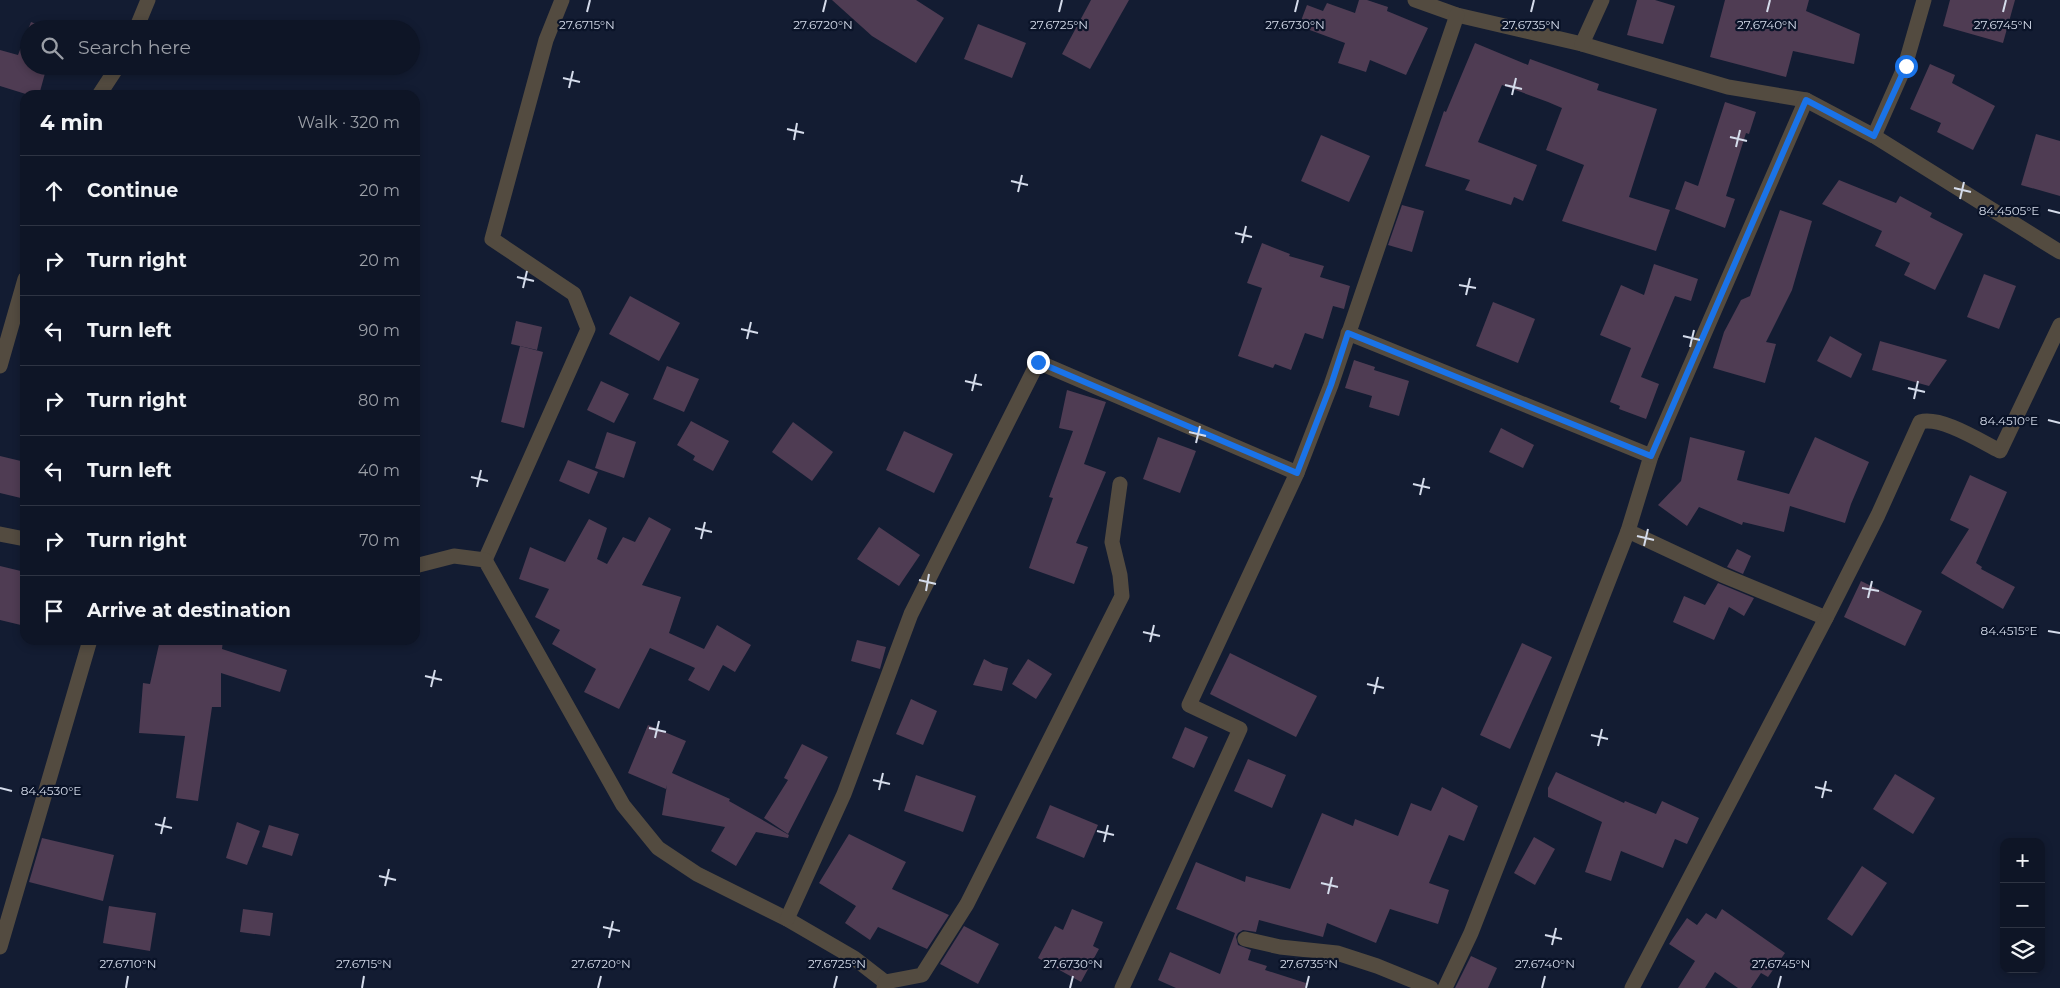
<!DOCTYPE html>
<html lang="en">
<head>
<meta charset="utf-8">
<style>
  body { margin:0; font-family:Montserrat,sans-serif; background:#171e2e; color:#f1f3f6 }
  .controls { position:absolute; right:15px; bottom:15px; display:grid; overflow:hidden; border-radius:10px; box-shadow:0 2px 8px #0003 }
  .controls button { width:45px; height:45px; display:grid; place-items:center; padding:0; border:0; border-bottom:1px solid #2e3443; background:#0e1526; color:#f1f3f6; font:25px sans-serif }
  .stop { position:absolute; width:15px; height:15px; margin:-11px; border:4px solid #1a73e8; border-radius:50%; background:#fff }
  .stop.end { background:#1a73e8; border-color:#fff; box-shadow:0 1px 5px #0008 }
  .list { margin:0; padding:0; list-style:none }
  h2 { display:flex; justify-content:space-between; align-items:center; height:65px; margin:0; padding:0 20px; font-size:21px }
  h2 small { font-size:16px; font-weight:400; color:#9b9fa7 }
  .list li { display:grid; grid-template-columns:32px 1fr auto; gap:15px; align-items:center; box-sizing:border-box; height:70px; padding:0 20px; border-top:1px solid #2e3443 }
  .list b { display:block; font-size:19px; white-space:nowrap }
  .list em { font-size:16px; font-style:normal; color:#9b9fa7 }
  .icon { flex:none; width:28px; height:28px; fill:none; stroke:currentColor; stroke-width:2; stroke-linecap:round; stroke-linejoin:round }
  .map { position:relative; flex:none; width:2060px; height:988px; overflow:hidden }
  .search { position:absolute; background:#0e1526; box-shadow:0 2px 8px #0003; left:20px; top:20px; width:400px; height:55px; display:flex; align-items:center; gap:12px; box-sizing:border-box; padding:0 18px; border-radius:28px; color:#9b9fa7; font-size:19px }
  .panel { position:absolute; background:#0e1526; box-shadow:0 2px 8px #0003; left:20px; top:90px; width:400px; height:555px; border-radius:15px }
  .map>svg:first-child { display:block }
</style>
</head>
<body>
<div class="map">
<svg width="2060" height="988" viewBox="0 0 2060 988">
  <rect width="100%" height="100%" fill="#131c32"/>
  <g fill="#4f3c53">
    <path d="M832,0H916L944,18L916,63L872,36Z"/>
    <path d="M1091,0H1129L1090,69L1062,54Z"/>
    <path d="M1359,0H1367L1388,7L1387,11L1428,28L1406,75L1370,60L1366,72L1338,63L1345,43L1299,26L1307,5L1323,11L1327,3L1355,13Z"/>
    <path d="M1637,0H1655L1675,6L1663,44L1627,35Z"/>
    <path d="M1725,0H1809L1806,11L1860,34L1854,64L1793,51L1786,77L1710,57Z"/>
    <path d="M1950,0H2015L2003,43L1943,26Z"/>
    <path d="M31,22L49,29H29V66H47L39,95H29L0,86V50L18,55Z"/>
    <path d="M978,24L1026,43L1012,78L964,59Z"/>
    <path d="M1475,43L1528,65L1530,59L1599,84L1597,90L1657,109L1629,197L1670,210L1656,251L1562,221L1584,165L1546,150L1562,108L1548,102L1502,85L1478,142L1537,165L1523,201L1514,197L1511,205L1465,190L1470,180L1425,166L1444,111L1446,112Z"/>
    <path d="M1930,64L1955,75L1952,83L1995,106L1973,150L1937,132L1941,123L1910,109Z"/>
    <path d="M1725,102L1756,112L1749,134L1746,133L1726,196L1735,199L1725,228L1675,209L1685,181L1698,186Z"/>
    <path d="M2036,134L2060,141V196L2021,185Z"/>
    <path d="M1321,135L1370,156L1349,202L1301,181Z"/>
    <path d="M1839,180L1896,203L1900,196L1932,213L1930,217L1963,234L1935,290L1904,275L1910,263L1875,246L1882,231L1822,204Z"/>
    <path d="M1402,205L1424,211L1412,252L1388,245Z"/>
    <path d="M1780,210L1812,221L1792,290L1766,342L1776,344L1765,383L1713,368L1724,332L1741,300L1750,296Z"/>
    <path d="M1262,243L1290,254L1289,256L1324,266L1320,277L1350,286L1344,309L1333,306L1323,339L1305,333L1291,370L1275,364L1273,368L1238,356L1262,288L1247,283Z"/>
    <path d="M1654,264L1698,279L1691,301L1675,296L1641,377L1659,384L1646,419L1619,409L1620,406L1610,402L1631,348L1600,335L1621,285L1644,295Z"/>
    <path d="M1984,274L2016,286L1999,329L1967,317Z"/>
    <path d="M630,296L680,323L659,361L609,334Z"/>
    <path d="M1493,302L1535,319L1518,363L1476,346Z"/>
    <path d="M516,321L542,327L537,350L511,344Z"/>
    <path d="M1830,336L1862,354L1851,378L1817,361Z"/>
    <path d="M1880,341L1947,360L1929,386L1872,370Z"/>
    <path d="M520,346L543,352L524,428L501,422Z"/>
    <path d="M1354,360L1375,367L1374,370L1409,381L1399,416L1369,407L1372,396L1345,388Z"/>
    <path d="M667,366L699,379L684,412L653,399Z"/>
    <path d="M601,381L629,394L614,423L587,410Z"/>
    <path d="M1067,390L1106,402L1084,464L1106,472L1076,543L1088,547L1074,584L1029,568L1053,498L1049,497L1073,431L1059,428Z"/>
    <path d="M691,421L729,441L713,471L693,460L695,456L677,445Z"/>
    <path d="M793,422L833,452L812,481L772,452Z"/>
    <path d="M1501,428L1534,445L1523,468L1489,452Z"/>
    <path d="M904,431L953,454L934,493L886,470Z"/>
    <path d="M607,432L636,442L624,478L595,468Z"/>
    <path d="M1158,437L1196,451L1180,493L1143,479Z"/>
    <path d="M1690,437L1745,451L1737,480L1789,494L1815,437L1869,462L1851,504L1845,523L1790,506L1784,532L1743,522L1742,525L1699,507L1687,526L1658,505L1681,481Z"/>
    <path d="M0,456L25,462V499L0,493Z"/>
    <path d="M568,460L598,472L589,494L559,481Z"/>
    <path d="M1970,475L2007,492L1976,563L1982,567L1981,569L2015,587L2003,609L1941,573L1969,529L1950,520Z"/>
    <path d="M649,517L671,529L642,585L681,597L669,633L704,649L717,625L751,645L735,672L723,665L709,691L688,680L695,668L650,648L619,709L584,692L596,669L552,644L560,630L535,617L549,589L519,579L530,547L565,562L589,519L607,528L597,559L607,564L623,537L635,542Z"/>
    <path d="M879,527L920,555L899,586L857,559Z"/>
    <path d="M1737,549L1751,556L1743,574L1727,567Z"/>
    <path d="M0,566L25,572V626L0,620Z"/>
    <path d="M1861,581L1922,611L1905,646L1844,617Z"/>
    <path d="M1718,583L1754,598L1744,616L1729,607L1714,640L1673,622L1684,596L1705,605Z"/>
    <path d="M160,640H223L222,649L287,670L280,692L221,673V707H212L198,801L176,798L185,736L139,733L143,683L150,684Z"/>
    <path d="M857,640L886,647L880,669L851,661Z"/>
    <path d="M1522,643L1552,657L1510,749L1480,735Z"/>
    <path d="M1230,653L1317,696L1296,737L1210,694Z"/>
    <path d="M984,659L993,664L1008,668L1002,691L973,685Z"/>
    <path d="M1028,659L1052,674L1036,699L1012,684Z"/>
    <path d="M911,699L937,711L923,745L896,734Z"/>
    <path d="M648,725L686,741L672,773L730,799L729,801L789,835L788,838L756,832L736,866L711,851L725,827L662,815L667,785L666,789L628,773Z"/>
    <path d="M1185,727L1208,737L1194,768L1172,758Z"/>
    <path d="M802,744L828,757L788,834L764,818L788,780L784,778Z"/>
    <path d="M1248,759L1286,775L1272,808L1234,791Z"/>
    <path d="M1556,772L1624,803L1625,801L1656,814L1662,801L1699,818L1687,844L1675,839L1663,868L1621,851L1611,881L1585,872L1602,822L1548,797V788Z"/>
    <path d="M1895,774L1935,798L1913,834L1873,809Z"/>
    <path d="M916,775L976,796L963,832L904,811Z"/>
    <path d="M1442,787L1478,806L1464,841L1449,835L1429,883L1449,890L1438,924L1390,909L1376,943L1327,923L1323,937L1259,920L1256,932L1243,930L1238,933L1236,937L1238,945L1251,950L1248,960L1267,966L1265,970L1306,983L1305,988H1176L1158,980L1170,952L1220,974L1235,933L1176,909L1196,862L1245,882L1246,876L1290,889L1322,813L1353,826L1355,819L1398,836L1411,803L1431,811Z"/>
    <path d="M1050,805L1098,825L1084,858L1036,838Z"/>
    <path d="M237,822L260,831L247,865L226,858Z"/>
    <path d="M269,825L299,834L292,856L262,847Z"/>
    <path d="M849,834L906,862L892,889L949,915L927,949L878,927L870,940L845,923L856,906L819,883Z"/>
    <path d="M1534,837L1555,849L1535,885L1514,873Z"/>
    <path d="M42,838L114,855L103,901L29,882Z"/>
    <path d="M1862,866L1887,883L1852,936L1827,919Z"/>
    <path d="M109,906L156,913L150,951L103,943Z"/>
    <path d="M243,909L273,913L270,936L240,932Z"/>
    <path d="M1072,909L1103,922L1093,946L1099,949L1081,982L1038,958L1055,926L1063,930Z"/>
    <path d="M1722,909L1785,953L1768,977L1761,973L1751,988H1738L1715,972L1705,988H1678L1695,961L1669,944L1687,918L1697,925L1706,913L1716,919Z"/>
    <path d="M964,926L999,944L978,984L940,964Z"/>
    <path d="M1471,956L1497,968L1488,988H1455Z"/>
  </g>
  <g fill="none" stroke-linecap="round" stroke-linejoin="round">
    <g stroke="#534b40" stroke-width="15">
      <path d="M1415,0L1457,15L1582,44L1728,87L1806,100L1874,136L2060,252"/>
      <path d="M136,29L148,0"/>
      <path d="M1582,44L1602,0"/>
      <path d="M99,95L118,66"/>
      <path d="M1806,100L1651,456L1628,531L1722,575L1826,618"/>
      <path d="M1874,136L1905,66L1924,0"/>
      <path d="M1348,333L1651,456"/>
      <path d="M0,366L25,279"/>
      <path d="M0,534L25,539"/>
      <path d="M485,560L588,329L574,294L492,239L546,40L562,0"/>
      <path d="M415,566L454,556L485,560L623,805L658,848L697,874L787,919L854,958L885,982L884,988"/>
      <path d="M787,919L844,794L911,614L1038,362L1297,473"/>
      <path d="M1245,939L1280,947L1337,953L1377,966L1431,988"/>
      <path d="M0,947L90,640"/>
      <path d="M885,982L922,975L967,904L1122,596L1120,575L1112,542L1120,484"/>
      <path d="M1122,988L1240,729L1189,705L1297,473L1331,385L1457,15"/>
      <path d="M1445,988L1471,933L1628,531"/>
      <path d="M1632,988L1826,618L1878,515L1920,422C1941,416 1980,441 2000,451L2060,325"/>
    </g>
  </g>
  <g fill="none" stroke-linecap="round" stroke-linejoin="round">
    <path stroke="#1a73e8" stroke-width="6" d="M1038,362L1297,473L1331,385L1348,333L1651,456L1806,100L1874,136L1906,66"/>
  </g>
  <path fill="none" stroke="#d5dceb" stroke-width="2" d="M587,12L590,0M823,12L826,0M1059,12L1062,0M1295,12L1298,0M1531,12L1534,0M1767,12L1770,0M2003,12L2006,0M563,78L580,82M1505,85L1522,89M569,88L573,71M1512,95L1516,78M787,129L804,133M1730,137L1747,141M794,140L797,123M1736,147L1740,130M1011,181L1028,185M1954,188L1971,192M1018,192L1022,175M1960,199L1964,182M2048,210L2060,213M1235,233L1252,237M1242,243L1246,226M517,277L534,281M1459,285L1476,288M523,288L527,271M1466,295L1470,278M741,329L758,333M1683,336L1700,340M747,339L751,322M1690,347L1694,330M965,381L982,385M1908,388L1925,392M972,391L976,374M1914,399L1918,381M2048,420L2060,423M1189,432L1206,436M1196,443L1200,426M471,477L488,481M1413,484L1430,488M477,487L481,470M1420,495L1424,478M695,528L712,532M1637,536L1654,540M701,539L705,522M1644,546L1648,529M919,580L936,584M1862,588L1879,591M926,591L929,574M1868,598L1872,581M2048,631L2060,633M1143,632L1160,636M1150,642L1154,625M425,676L442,680M1367,684L1384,688M431,687L435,670M1374,694L1378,677M649,728L666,732M1591,735L1608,739M655,738L659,721M1598,746L1602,729M873,780L890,784M1815,787L1832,791M0,788L12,791M879,790L883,773M1822,798L1826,781M155,824L172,828M1097,831L1114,835M161,834L165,817M1104,842L1108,825M379,876L396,880M1321,883L1338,887M385,886L389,869M1328,894L1332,877M603,927L620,931M1545,935L1562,939M609,938L613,921M1552,945L1556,928M126,988L128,976M362,988L364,976M598,988L601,976M834,988L837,976M1070,988L1073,976M1306,988L1309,976M1542,988L1545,976M1778,988L1781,976"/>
  <g font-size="12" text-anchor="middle" fill="#d5dceb" stroke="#0a1328" stroke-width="4.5" stroke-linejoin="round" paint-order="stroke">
    <text x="587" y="29">27.6715°N</text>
    <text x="823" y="29">27.6720°N</text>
    <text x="1059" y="29">27.6725°N</text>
    <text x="1295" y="29">27.6730°N</text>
    <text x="1531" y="29">27.6735°N</text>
    <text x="1767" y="29">27.6740°N</text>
    <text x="2003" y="29">27.6745°N</text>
    <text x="2009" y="215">84.4505°E</text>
    <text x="2009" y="425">84.4510°E</text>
    <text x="2009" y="635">84.4515°E</text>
    <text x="51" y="795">84.4530°E</text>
    <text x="128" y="968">27.6710°N</text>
    <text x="364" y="968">27.6715°N</text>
    <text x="601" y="968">27.6720°N</text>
    <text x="837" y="968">27.6725°N</text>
    <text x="1073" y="968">27.6730°N</text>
    <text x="1309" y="968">27.6735°N</text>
    <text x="1545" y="968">27.6740°N</text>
    <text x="1781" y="968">27.6745°N</text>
  </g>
</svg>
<div class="controls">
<button>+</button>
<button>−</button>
<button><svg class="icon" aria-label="layers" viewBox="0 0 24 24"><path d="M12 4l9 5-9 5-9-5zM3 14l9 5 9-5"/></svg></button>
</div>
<div class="stop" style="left:1906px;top:66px"></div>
<div class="stop end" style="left:1038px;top:362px"></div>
<div class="search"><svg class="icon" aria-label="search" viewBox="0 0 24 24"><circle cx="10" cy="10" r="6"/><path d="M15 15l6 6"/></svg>Search here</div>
<section class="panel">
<h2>4 min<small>Walk · 320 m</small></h2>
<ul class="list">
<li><svg class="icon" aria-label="ahead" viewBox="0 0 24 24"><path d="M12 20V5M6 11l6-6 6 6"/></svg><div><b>Continue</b></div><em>20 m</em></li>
<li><svg class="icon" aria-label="right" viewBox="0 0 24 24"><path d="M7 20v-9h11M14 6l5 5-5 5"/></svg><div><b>Turn right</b></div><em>20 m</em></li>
<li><svg class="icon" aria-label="left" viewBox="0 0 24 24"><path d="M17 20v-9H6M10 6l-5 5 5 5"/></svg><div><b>Turn left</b></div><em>90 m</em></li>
<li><svg class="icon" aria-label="right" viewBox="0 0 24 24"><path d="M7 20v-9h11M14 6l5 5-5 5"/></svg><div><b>Turn right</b></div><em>80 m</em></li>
<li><svg class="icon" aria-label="left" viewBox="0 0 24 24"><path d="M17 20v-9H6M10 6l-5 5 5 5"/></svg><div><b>Turn left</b></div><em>40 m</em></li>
<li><svg class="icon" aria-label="right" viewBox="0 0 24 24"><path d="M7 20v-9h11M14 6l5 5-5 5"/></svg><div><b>Turn right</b></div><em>70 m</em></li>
<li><svg class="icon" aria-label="arrive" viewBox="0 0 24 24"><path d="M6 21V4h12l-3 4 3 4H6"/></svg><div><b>Arrive at destination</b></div></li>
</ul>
</section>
</div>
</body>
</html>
